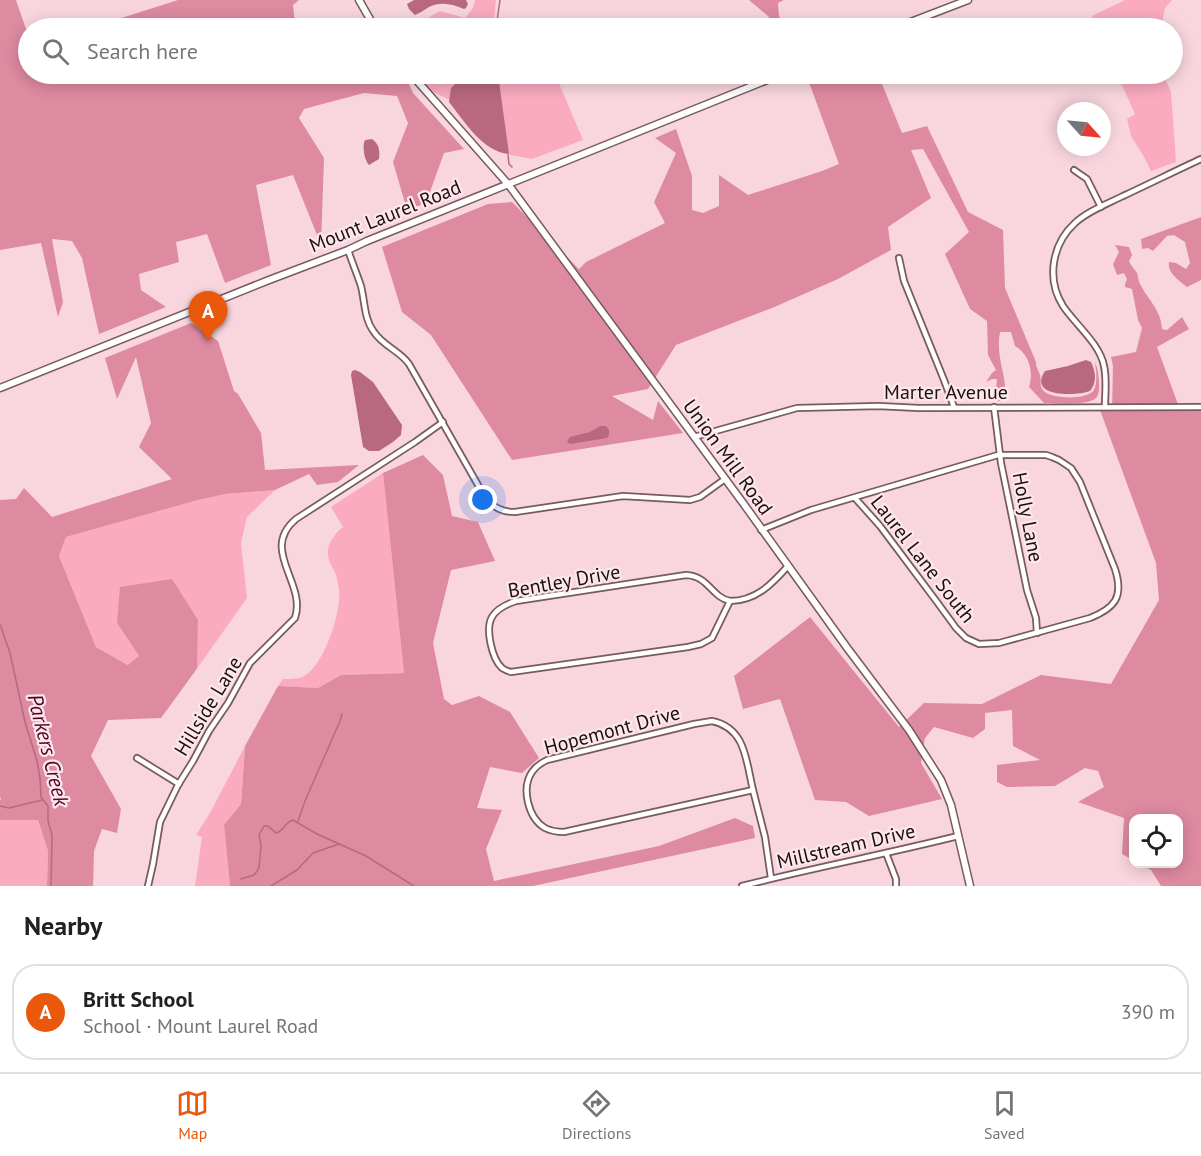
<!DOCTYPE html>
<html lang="en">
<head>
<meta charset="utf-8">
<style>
  body { margin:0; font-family:"PT Sans",sans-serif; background:#f6f6f6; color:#202124 }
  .controls { position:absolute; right:18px; bottom:18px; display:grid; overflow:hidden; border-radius:12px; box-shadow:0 3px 15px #0003 }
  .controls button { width:54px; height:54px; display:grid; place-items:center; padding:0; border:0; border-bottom:2px solid #e0e0e0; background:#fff; color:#202124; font:30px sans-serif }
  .compass { position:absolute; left:1057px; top:102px; width:54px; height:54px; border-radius:50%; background:#fff; box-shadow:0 3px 15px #0003; rotate:117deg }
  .you { position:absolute; left:483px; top:500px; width:21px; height:21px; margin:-15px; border:4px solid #fff; border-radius:50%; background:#1a73e8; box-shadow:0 0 0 9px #1a73e833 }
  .badge { display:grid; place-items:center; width:39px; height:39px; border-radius:50%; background:#ea580c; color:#fff; font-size:20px; font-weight:700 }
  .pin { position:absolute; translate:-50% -50px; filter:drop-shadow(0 2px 3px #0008) }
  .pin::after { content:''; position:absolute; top:32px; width:21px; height:18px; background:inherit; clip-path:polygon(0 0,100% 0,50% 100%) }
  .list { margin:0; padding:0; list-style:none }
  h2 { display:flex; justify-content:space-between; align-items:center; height:78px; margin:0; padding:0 24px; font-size:26px }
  h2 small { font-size:20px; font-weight:400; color:#757577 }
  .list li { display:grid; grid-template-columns:39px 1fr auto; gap:18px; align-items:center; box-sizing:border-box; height:96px; margin:0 12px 12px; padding:0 12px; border:2px solid #e0e0e0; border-radius:24px }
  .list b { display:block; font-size:22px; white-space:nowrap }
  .list p { margin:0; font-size:20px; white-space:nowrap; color:#757577 }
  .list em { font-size:20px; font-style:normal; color:#757577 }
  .icon { flex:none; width:33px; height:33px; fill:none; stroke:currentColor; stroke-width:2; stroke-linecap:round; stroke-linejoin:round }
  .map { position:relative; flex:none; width:1201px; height:886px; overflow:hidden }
  .search { position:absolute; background:#fff; box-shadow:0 3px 15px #0003; left:18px; right:18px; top:18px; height:66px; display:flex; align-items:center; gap:15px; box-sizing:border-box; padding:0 21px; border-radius:33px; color:#757577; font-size:22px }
  .sheet { height:186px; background:#fff }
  nav { display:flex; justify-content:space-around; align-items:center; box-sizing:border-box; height:84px; border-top:2px solid #e0e0e0; background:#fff; font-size:16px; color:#757577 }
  nav a { display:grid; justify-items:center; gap:3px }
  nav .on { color:#ea580c }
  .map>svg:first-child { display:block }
</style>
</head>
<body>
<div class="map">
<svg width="1201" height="886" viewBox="0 0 1201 886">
  <rect width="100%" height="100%" fill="#f9d6de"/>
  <g fill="#faabbf">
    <path d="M475,0H496L493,28H419L417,24L440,11L465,18L473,8Z"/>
    <path d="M1125,0H1172L1165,8L1161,28H1097L1092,16Z"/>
    <path d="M414,74H503L507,78L518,74H555L583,140L532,159L506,154L458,104L427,89Z"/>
    <path d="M1117,74H1163L1171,92L1176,162L1151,171L1144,157L1131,136L1127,119L1135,114Z"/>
    <path d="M383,473L404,673L341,675L318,688L278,686L283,679C289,679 297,679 302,677C323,669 342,611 339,590C338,584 337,577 335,572C331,565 327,559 328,550C329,541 336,533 343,527L331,507Z"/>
    <path d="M275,490L247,517L241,543L247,598L196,670L198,620L117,623L139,656L129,665L96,647L59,556L66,537L198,500L226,494Z"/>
    <path d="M245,746L241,804L224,825L230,886H195L202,837L196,835L210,813Z"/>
    <path d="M0,820H38L48,851L47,886H0Z"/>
  </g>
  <g fill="#de8aa1">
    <path d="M0,0H16L28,35V74H401L408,82L413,93L464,149L444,153L426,203L407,210L393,162L408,123L397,96L364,93L304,109L299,118L324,158L321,245L293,175L256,185L271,265L225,283L207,234L176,242L179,262L139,274L141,290L166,307L99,334L82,258L72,241L52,239L63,302L58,317L41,243L0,250Z"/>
    <path d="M178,0H299L293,5L295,23L303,28H90Z"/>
    <path d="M749,0H784L778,3L779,16L786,28H773L769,17Z"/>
    <path d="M357,18L366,28H310Z"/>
    <path d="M815,74H878L902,133L927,126L968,212L1003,230L1005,288L1036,362C1036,368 1038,369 1040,375C1042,381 1038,386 1045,392C1054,399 1088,400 1094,390C1098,381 1096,370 1095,362C1098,369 1099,377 1099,385C1099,390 1099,395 1096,398C1088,406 1056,403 1044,403L1029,387C1034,372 1029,354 1015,346L1011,332H1000C995,359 1008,375 1005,401H995L997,379H992L986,382L992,373L996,370L988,355L987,321L970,309L945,254L969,232L923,149L911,150L931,198L888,227L891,250L838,279L772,308L676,345L648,389L612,396L653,420L658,401L683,433L512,460L431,335L402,312L382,247L488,204L512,202L579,269L586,262L665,223L654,202L676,153L655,138L676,129L692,176V210L703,213L719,206V175L748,195L822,171L839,164L807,77Z"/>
    <path d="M1201,217V280L1187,287C1179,280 1167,273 1169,262L1176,263L1186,269L1190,263L1185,242L1174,235L1167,236L1153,251L1148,248L1142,249L1141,239Z"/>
    <path d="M1115,245L1129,247L1132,255L1129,261C1131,266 1134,268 1137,273C1138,275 1138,279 1139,282C1147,299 1161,309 1162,329L1167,330L1182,317L1189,329L1157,347L1179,407H1201V886H1161L1151,870L1139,864H1178V818H1134L1133,860L1122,854L1124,818L1078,802L1104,787L1098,771L1085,768L1055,786L1007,787L997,782V765L1040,760L1013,746L1012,710L985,713V729L973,738L934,727L925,738L921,763L942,799L869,816L846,802L815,800L780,699L743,709L734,676L810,617L899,727L924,703L982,704L1041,675L1111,684L1159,600L1156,563L1100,410L1112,411L1113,366L1111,357L1136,352L1142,328L1138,320L1132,289L1125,287V284L1127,279L1124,273L1117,275L1113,264L1119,252Z"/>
    <path d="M191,323L218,341L234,391L238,394L261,433L265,470L359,465L338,482L317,485L309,474L275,490L226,494L198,500L66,537L59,556L96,647L128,665L139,656L117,623L120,587L172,579L198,620L197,667L196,670L161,718L108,720L91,756L121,809L117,833L102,829L94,851L93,886H47L48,851L38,820H0V800L1,799L0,797V500L16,499L24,488L52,517L172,479L139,447L151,423L136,357L117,399L105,358Z"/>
    <path d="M423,455L443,475L452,516L478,522L495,561L451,570L433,643L444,699L452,705L479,696L510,712L539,758L522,773L490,767L477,808L502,810L486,849L494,881L659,846L735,818L753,826L755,838L533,886H230L224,825L241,804L245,746L278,686L318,688L341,675L404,673L383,473Z"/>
  </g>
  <g fill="#b8687f">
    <path d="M414,0H466L468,4L466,8L464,9C453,4 440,1 429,7C424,10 420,13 415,15L409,9L407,4Z"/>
    <path d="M465,74H498L509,154C483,152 464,121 449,102L451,88Z"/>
    <path d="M372,139C379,144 380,150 379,159L369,165C364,160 362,145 365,140Z"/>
    <path d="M1086,360L1091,362C1096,372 1097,383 1090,391C1077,396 1027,398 1045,371L1068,366Z"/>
    <path d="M355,370L360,372L373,382L402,425L401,435L393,442L379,451H369L363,447L351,375L352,371Z"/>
    <path d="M600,426H606L609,430V435L607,438L570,444L567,442L570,437L590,432Z"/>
  </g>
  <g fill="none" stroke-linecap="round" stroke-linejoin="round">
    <g stroke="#b8687f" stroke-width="1.5">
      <path d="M496,28L500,0"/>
      <path d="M508,155L509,164L512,167"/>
      <path d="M0,624L10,653L25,722L37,761L40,778L41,797L48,806V821L52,835L51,886"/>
      <path d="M0,806L9,808L42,800"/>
      <path d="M298,821L305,801L340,721L342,714"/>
      <path d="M241,879L254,875L259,868L261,845L259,835L264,826H268L276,833C284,831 285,822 293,820L317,834L366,856L414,886"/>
      <path d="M271,886L297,870L313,853L339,844"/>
    </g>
    <g stroke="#785a61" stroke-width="8">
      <g id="street">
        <path d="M1074,170L1087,179L1101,207"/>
        <path d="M348,250C352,262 357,274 361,286C365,302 364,319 374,332C383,346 400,351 409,364L486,499C495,508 502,512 515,512L623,496L690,500L700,497L725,479"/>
        <path d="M899,258L904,281L944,380L954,407"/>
        <path d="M1105,406C1105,393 1107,379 1104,366C1100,344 1075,324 1063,306C1046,279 1052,244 1075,223C1088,211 1107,204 1123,196C1149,184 1175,171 1201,159"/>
        <path d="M994,407L1001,463L1027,590L1036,618L1037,633"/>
        <path d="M694,437L797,408L878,406L919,408L1201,407"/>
        <path d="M761,530L811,510L998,455H1046L1052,457L1059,460L1071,468L1080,482L1115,569C1124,597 1115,608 1090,618L999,643L979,644L966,638L956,628L937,602L880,526L855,498"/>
        <path d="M686,575C709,576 711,597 730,601L712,638L701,644L688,647L511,672C507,671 505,670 502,668C492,659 485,629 492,617C497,608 507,604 516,601Z"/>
        <path d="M730,601C756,601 772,584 788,566"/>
        <path d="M712,721C746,728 746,761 753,790L564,832C557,832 551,831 545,828C528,818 521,788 532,772C536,766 541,763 547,760L694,724Z"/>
        <path d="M137,758L179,784"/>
        <path d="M753,790L765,837L771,878"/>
        <path d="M886,853L896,879V886"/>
        <path d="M148,886L153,864L160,822L178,785L193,761L209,731L228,703L250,663L295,618C307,583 259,550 296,519L415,442L443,422"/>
        <path d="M742,886C813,868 886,854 958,836"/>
      </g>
    </g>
    <g stroke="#785a61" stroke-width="9">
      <g id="secondary">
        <path d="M359,0L375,28"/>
        <path d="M895,28L968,0"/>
        <path d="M411,74L508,184L743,503L848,649L909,730L941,780L951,805L970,886"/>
        <path d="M0,388L269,280L348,250L367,241L782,74"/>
      </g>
    </g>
    <use href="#street" stroke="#fff" stroke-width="4.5"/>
    <use href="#secondary" stroke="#fff" stroke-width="6"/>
  </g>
  <g text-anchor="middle" stroke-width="4.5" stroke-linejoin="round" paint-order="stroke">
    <g font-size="20" fill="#1b0f12" stroke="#fde7ec">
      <text transform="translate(385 216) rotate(-22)" y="7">Mount Laurel Road</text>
      <text x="946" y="399">Marter Avenue</text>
      <text transform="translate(728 457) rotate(54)" y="7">Union Mill Road</text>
      <text transform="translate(1028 517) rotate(79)" y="7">Holly Lane</text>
      <text transform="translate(923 559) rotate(52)" y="7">Laurel Lane South</text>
      <text transform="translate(564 581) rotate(-10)" y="7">Bentley Drive</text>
      <text transform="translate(208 706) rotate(-59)" y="7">Hillside Lane</text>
      <text transform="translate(612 730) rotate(-15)" y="7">Hopemont Drive</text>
      <text transform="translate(846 846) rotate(-13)" y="7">Millstream Drive</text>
    </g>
    <g font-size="21" font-style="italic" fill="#4f0424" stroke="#fde7ec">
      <text transform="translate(48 750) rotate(76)" y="7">Parkers Creek</text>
    </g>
  </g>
</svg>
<div class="controls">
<button><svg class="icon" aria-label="locate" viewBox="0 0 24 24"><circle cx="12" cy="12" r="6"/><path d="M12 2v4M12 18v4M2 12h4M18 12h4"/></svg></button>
</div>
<svg class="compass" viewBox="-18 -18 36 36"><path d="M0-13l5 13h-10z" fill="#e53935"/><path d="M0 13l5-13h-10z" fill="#757577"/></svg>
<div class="you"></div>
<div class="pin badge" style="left:208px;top:341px">A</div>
<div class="search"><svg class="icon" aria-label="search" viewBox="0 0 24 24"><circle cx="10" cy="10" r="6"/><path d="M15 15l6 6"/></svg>Search here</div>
</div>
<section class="sheet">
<h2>Nearby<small></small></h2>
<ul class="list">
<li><span class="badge">A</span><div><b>Britt School</b><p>School · Mount Laurel Road</p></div><em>390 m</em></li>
</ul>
</section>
<nav>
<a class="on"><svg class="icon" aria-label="map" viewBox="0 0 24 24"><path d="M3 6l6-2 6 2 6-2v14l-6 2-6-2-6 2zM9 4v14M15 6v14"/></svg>Map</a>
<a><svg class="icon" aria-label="directions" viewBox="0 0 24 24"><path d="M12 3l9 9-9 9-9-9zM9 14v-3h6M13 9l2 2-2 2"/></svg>Directions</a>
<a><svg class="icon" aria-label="saved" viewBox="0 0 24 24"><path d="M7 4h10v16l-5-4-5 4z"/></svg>Saved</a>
</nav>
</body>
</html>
